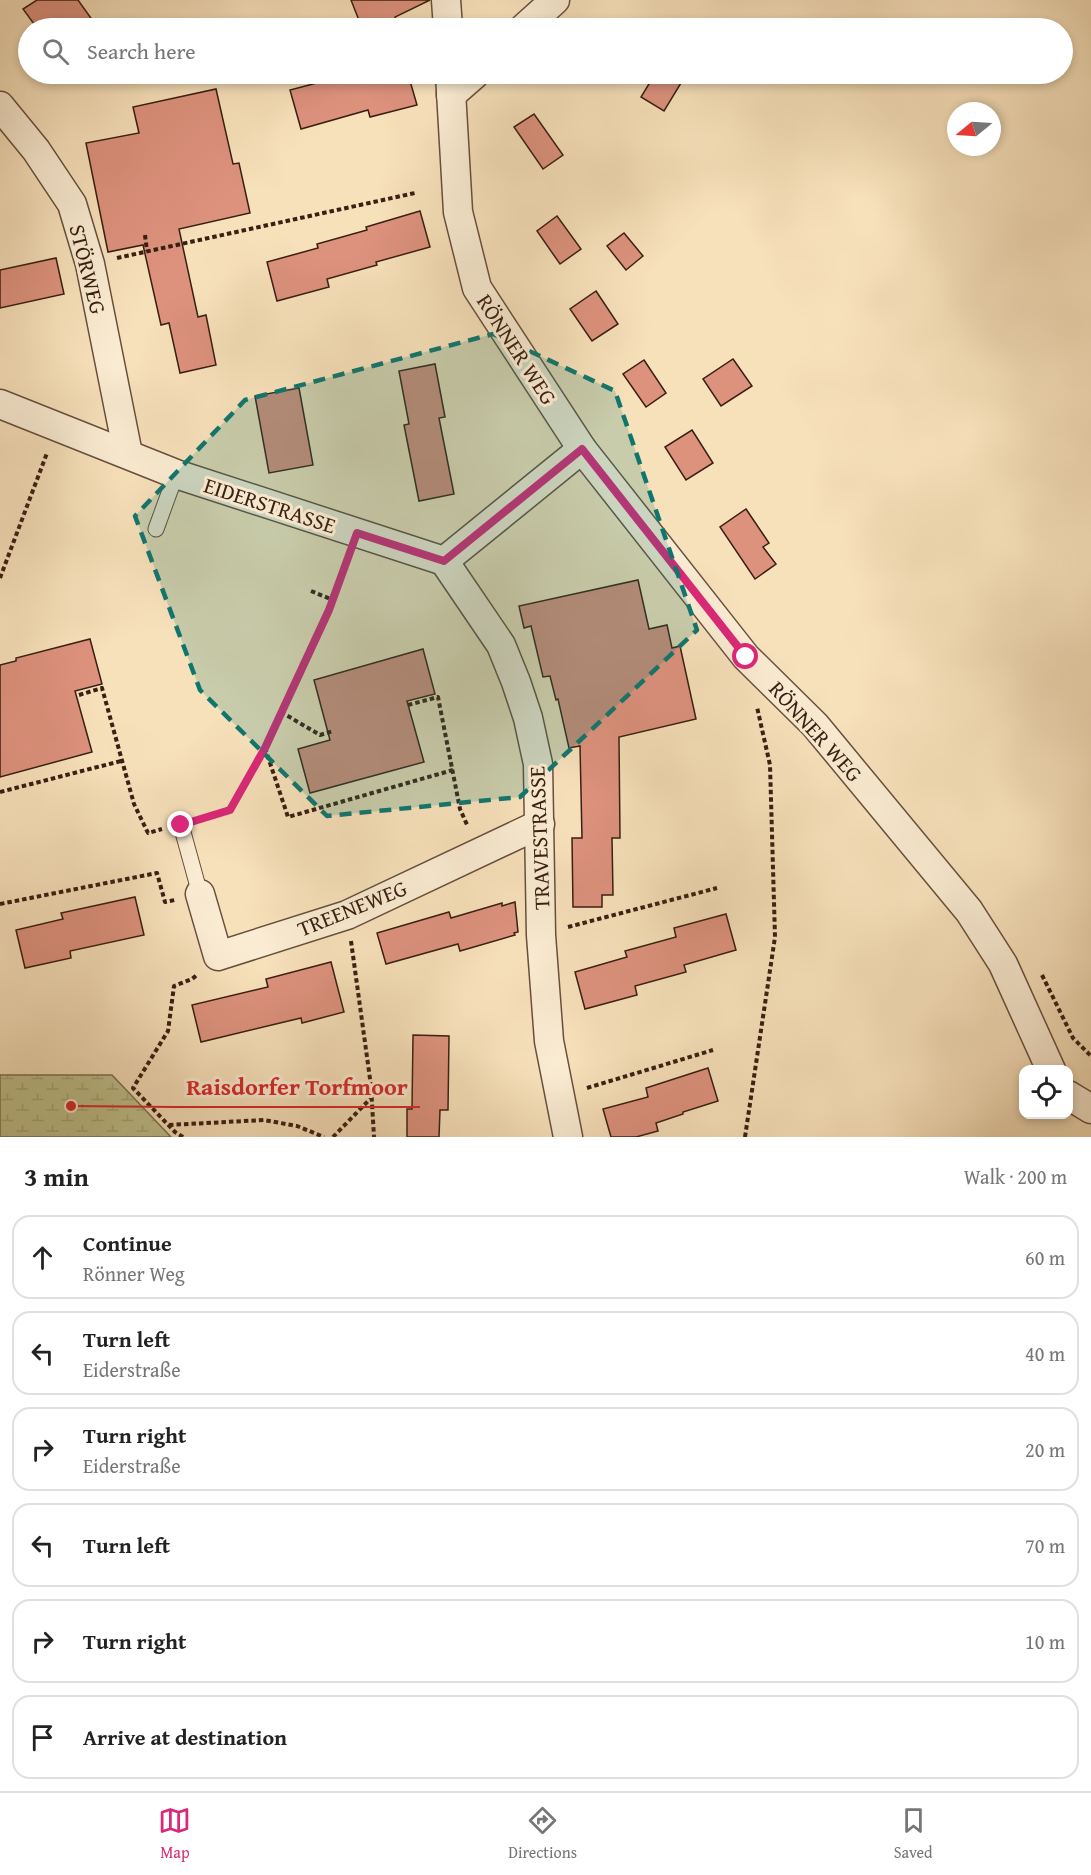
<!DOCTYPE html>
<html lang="en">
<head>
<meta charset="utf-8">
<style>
  body { margin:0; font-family:"Gentium Book Plus",serif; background:#f2f2f2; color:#222 }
  .controls { position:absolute; right:18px; bottom:18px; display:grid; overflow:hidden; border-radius:12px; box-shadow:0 3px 9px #0003 }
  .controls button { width:54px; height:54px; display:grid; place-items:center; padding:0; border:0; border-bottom:2px solid #e0e0e0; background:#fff; color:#222; font:30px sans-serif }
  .compass { position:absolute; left:947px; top:102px; width:54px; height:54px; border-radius:50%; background:#fff; box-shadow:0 3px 9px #0003; rotate:252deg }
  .stop { position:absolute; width:18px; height:18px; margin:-14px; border:4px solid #db2777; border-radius:50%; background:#fff }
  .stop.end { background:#db2777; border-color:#fff; box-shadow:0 2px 6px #0008 }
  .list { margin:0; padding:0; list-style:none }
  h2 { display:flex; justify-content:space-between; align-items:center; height:78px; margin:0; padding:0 24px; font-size:26px }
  h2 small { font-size:20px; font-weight:400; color:#767676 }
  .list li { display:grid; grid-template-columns:39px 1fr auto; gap:18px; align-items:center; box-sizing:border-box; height:84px; margin:0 12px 12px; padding:0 12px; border:2px solid #e0e0e0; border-radius:18px }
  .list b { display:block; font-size:22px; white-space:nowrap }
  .list p { margin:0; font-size:20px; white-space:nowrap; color:#767676 }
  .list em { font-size:20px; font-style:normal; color:#767676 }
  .icon { flex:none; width:33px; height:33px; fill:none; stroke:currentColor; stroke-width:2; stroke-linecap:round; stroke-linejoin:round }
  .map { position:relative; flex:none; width:1091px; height:1137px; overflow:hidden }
  .search { position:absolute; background:#fff; box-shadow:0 3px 9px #0003; left:18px; right:18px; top:18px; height:66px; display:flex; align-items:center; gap:15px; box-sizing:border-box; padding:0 21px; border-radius:33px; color:#767676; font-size:22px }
  .sheet { height:654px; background:#fff }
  nav { display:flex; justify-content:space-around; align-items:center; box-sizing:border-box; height:84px; border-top:2px solid #e0e0e0; background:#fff; font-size:16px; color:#767676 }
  nav a { display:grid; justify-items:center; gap:3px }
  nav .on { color:#db2777 }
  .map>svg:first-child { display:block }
</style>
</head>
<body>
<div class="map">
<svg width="1091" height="1137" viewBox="0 0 1091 1137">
  <defs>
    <pattern id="wetland-marsh" width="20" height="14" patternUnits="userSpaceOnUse" patternTransform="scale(1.5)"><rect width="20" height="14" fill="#bfc28e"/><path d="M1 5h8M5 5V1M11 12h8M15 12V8" fill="none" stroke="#a5a679"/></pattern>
  </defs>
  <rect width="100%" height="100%" fill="#f7e1bb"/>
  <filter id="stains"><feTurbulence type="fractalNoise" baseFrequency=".00333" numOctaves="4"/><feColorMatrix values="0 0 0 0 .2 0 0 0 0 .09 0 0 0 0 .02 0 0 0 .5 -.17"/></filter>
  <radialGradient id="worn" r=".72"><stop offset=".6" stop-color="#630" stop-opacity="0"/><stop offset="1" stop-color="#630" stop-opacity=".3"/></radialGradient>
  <path fill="url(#wetland-marsh)" stroke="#7c7050" stroke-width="1.5" d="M0,1075H112L171,1137H0Z"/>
  <g fill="#dd927e" stroke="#391e12" stroke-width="1.5">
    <path d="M37,0H78L98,28H37L23,9Z"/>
    <path d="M351,0H430L395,17L400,28H362Z"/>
    <path d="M351,74H408L417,105L370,117L368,110L301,129L290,90Z"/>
    <path d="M655,74H665L681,83L664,111L641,97Z"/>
    <path d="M216,89L233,164L239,163L250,213L179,229L198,317L206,315L216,365L180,373L169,323L161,325L143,245L108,252L86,143L139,133L133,107Z"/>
    <path d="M534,114L563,155L543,169L514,127Z"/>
    <path d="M420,211L430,247L376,262L377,265L327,279L329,287L277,301L267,262L318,248L317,244L367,230L366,227Z"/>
    <path d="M557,216L581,249L560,264L537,231Z"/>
    <path d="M624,233L643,256L626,270L607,246Z"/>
    <path d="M56,258L64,294L0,308V270Z"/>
    <path d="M596,291L618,324L592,341L570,309Z"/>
    <path d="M733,359L752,386L721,406L703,379Z"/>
    <path d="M644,360L666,393L646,407L623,374Z"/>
    <path d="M435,364L445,417L439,418L454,494L419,501L404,425L409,424L399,371Z"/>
    <path d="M299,388L313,465L269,473L255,396Z"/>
    <path d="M692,430L713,463L686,480L665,447Z"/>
    <path d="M746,509L769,543L763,547L776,564L755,579L720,527Z"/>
    <path d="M638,580L649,629L667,625L672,648L680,646L696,719L619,737L620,838H612L613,895H602V907H573L572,838H582L580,746L569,748L558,699L556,700L550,676L543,677L531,626L524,628L519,606Z"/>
    <path d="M90,639L102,684L75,691L92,752L0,777V665L16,661V658Z"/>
    <path d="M423,649L435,694L407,701L424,762L310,793L298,749L330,740L314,680Z"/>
    <path d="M135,897L144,935L70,951L71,958L25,968L16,930L63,919L61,913Z"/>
    <path d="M515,902L518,932L514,933L515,935L460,951L458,944L386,964L377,933L449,912L451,918L502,903V906Z"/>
    <path d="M726,914L736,950L684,965L686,972L635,986L637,995L585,1009L575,972L627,957L625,951L676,937L674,928Z"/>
    <path d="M331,962L344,1012L302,1023L301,1018L201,1042L192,1005L268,987L266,979Z"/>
    <path d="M413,1035L449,1036L448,1110H440L439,1137H407V1109H412Z"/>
    <path d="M708,1068L718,1101L683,1112V1114L656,1123L658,1131L636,1137H611L603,1109L648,1097L646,1088Z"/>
  </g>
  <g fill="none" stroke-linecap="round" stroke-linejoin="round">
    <g stroke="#684f3c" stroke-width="17">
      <g id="lane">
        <path d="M156,529L176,474"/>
        <path d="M181,825L200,894"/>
      </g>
    </g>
    <g stroke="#684f3c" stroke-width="31">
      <g id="street">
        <path d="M446,0L448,28"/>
        <path d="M524,28L555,0"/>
        <path d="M450,74L458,212L477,288L582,449L746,657L815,725L969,911L1003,964L1051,1070"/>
        <path d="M451,95L475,74"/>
        <path d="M0,106L36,150L72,204L90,264L128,454"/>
        <path d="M0,404L176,474L444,561L582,449"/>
        <path d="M444,561L501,645L516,682L528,718L538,764L541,935L549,1041L568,1137"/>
        <path d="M200,894L218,956L347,915L540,824"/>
        <path d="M1068,1095L1091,1109"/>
      </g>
    </g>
    <g stroke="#391e12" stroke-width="4" stroke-dasharray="4.5 3" stroke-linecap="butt">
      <path d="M145,235L147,251"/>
      <path d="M117,258L415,193"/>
      <path d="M0,578L47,453"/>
      <path d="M311,591L333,600"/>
      <path d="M79,695L102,688L134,804L148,833L162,829"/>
      <path d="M408,705L438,697L460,809L468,827"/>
      <path d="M281,712L320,735L333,731"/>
      <path d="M265,748L288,817L453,770"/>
      <path d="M0,792L121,761"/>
      <path d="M201,819L230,810C275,729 316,646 348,560"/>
      <path d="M0,904L157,873L165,902L175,900"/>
      <path d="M568,927L717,888"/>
      <path d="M351,941L371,1086L374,1137"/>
      <path d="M1042,975L1073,1038L1091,1056"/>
      <path d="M587,1088L713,1050"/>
      <path d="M169,1125L264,1120L297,1126L324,1137"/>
      <path d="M183,1137L175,1132L133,1088L168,1031L174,986L192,979L198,974"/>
      <path d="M333,1137L371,1098"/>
      <path d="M745,1137L775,937L770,765L757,707"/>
    </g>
    <use href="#lane" stroke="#faecd3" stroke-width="15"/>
    <use href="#street" stroke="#faecd3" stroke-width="28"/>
  </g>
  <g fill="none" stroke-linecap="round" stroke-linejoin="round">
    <path stroke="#db2777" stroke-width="8" d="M181,825L230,810L265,748L329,610L357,533L444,561L582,449L746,657"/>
  </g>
  <path fill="#0f766e" fill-opacity="0.2" stroke="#0f766e" stroke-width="4.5" stroke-dasharray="12 8" stroke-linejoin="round" d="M493,334L615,391L697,630L520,797L327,816L200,690L135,516L245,400Z"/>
  <g text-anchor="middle" stroke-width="6" stroke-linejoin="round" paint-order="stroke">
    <g font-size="22" fill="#391e12" stroke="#faecd3">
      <text transform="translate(88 269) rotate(76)" y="8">STÖRWEG</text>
      <text transform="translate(517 349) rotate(57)" y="8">RÖNNER WEG</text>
      <text transform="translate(270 505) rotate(18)" y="8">EIDERSTRASSE</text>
      <text transform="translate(816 731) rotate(48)" y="8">RÖNNER WEG</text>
      <text transform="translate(539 838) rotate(-92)" y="8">TRAVESTRASSE</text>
      <text transform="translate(352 908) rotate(-22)" y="8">TREENEWEG</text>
    </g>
  </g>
  <path fill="none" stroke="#d62828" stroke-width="2" d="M71 1106L175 1107H420"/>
  <circle fill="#d62828" stroke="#faecd3" stroke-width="2" cx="71" cy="1106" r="6"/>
  <g font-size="24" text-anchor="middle" font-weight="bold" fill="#d62828" stroke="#faecd3" stroke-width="6" stroke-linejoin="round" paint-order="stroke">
    <text x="297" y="1095">Raisdorfer Torfmoor</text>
  </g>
  <rect width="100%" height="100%" filter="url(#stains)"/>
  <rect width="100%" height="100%" fill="url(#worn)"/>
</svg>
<div class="controls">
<button><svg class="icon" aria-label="locate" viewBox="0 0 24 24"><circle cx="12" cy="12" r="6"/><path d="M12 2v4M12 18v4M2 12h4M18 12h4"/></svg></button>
</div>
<svg class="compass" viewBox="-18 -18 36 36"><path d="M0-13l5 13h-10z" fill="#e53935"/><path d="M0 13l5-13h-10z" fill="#767676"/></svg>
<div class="stop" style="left:746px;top:657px"></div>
<div class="stop end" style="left:181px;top:825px"></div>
<div class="search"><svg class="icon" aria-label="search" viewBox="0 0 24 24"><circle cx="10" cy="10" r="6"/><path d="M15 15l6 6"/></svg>Search here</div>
</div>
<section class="sheet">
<h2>3 min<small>Walk · 200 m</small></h2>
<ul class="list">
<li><svg class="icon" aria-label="ahead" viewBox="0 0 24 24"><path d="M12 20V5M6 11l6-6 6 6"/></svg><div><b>Continue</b><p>Rönner Weg</p></div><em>60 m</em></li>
<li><svg class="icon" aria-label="left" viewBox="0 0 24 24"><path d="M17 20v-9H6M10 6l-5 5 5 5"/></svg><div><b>Turn left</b><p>Eiderstraße</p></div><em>40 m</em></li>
<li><svg class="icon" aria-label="right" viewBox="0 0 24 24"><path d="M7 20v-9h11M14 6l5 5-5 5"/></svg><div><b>Turn right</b><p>Eiderstraße</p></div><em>20 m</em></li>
<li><svg class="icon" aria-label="left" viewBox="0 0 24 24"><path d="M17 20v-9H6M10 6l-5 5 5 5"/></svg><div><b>Turn left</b></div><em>70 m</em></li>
<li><svg class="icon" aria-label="right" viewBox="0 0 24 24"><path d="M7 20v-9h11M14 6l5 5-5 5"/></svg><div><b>Turn right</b></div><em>10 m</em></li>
<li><svg class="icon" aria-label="arrive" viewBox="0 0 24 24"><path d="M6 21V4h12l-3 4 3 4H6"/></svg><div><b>Arrive at destination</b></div></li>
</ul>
</section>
<nav>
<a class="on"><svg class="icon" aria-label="map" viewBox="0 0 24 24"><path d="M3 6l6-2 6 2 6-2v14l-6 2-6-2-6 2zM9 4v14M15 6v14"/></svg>Map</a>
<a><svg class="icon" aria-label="directions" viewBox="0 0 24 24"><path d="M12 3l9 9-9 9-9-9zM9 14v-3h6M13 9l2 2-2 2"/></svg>Directions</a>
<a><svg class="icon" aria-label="saved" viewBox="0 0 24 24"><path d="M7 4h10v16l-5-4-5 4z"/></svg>Saved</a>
</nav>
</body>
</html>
